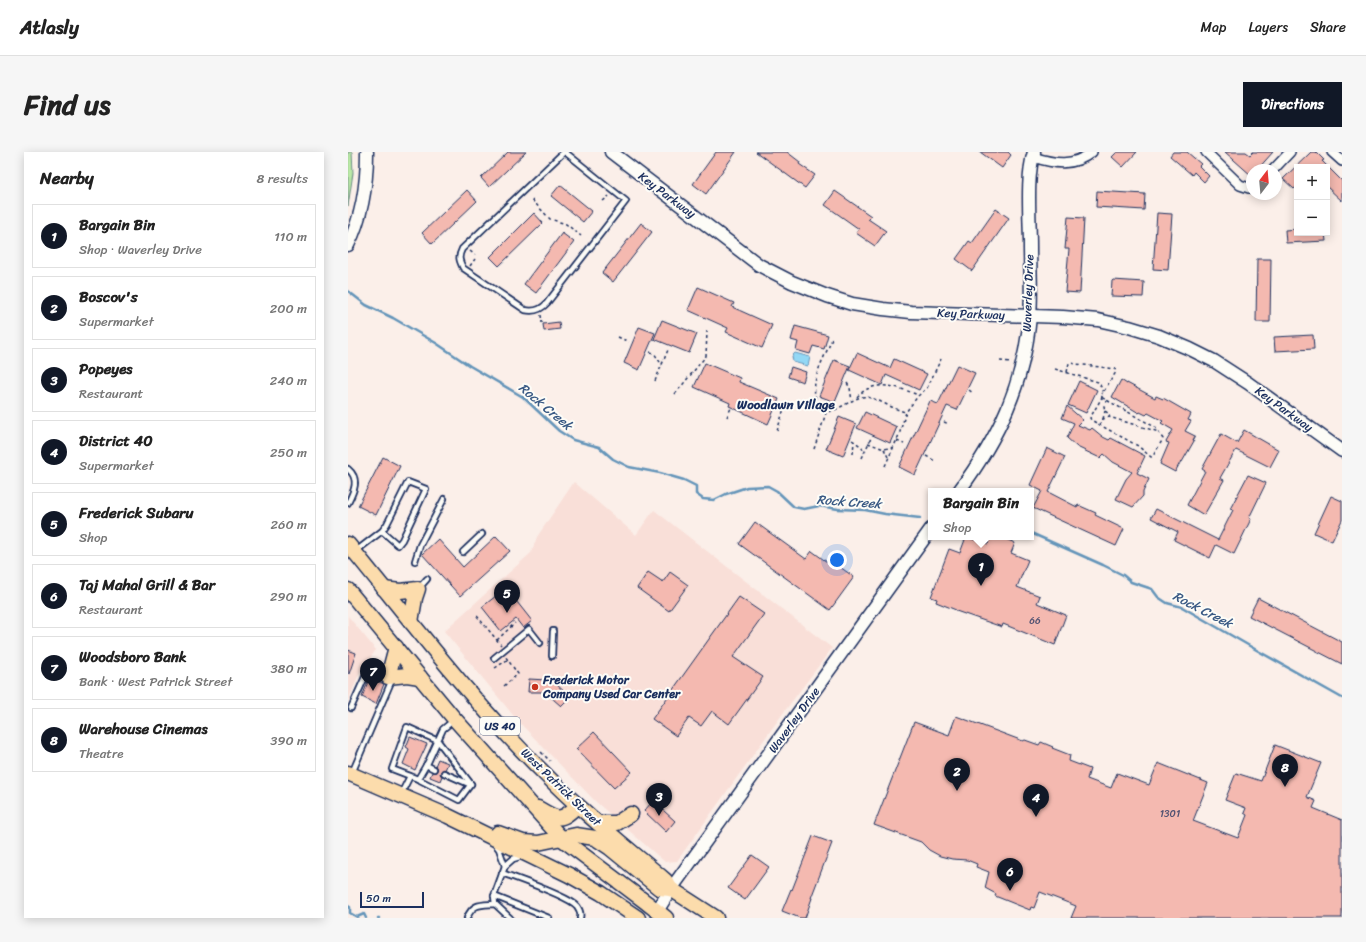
<!DOCTYPE html>
<html lang="en">
<head>
<meta charset="utf-8">
<style>
  body { margin:0; font-family:Sriracha,sans-serif; background:#f6f6f6; color:#222 }
  .controls { position:absolute; right:12px; top:12px; display:grid; overflow:hidden; border-radius:0px; box-shadow:0 2px 10px #0003 }
  .controls button { width:36px; height:36px; display:grid; place-items:center; padding:0; border:0; border-bottom:1px solid #e0e0e0; background:#fff; color:#222; font:20px sans-serif }
  .compass { position:absolute; left:898px; top:12px; width:36px; height:36px; border-radius:50%; background:#fff; box-shadow:0 2px 10px #0003; rotate:16deg }
  .scale { position:absolute; left:12px; bottom:10px; width:64px; box-sizing:border-box; padding-left:4px; border:2px solid #1b2f5e; border-top:0; font-size:11px; line-height:14px; white-space:nowrap; color:#1b2f5e; -webkit-text-stroke:3px #fdfcf7; paint-order:stroke }
  .you { position:absolute; left:489px; top:408px; width:14px; height:14px; margin:-10px; border:3px solid #fff; border-radius:50%; background:#1a73e8; box-shadow:0 0 0 6px #1a73e833 }
  .badge { display:grid; place-items:center; width:26px; height:26px; border-radius:50%; background:#111827; color:#fff; font-size:13px; font-weight:700 }
  .pin { position:absolute; translate:-50% -33px; filter:drop-shadow(0 1px 2px #0008) }
  .pin::after { content:''; position:absolute; top:21px; width:14px; height:12px; background:inherit; clip-path:polygon(0 0,100% 0,50% 100%) }
  .popup { position:absolute; left:580px; top:336px; width:106px; height:52px; box-sizing:border-box; display:grid; place-content:center; border-radius:0px; background:#fff; filter:drop-shadow(0 1px 3px #0005); font-size:13px; white-space:nowrap; color:#767676 }
  .popup b { font-size:15px; color:#222 }
  .popup::after { content:''; position:absolute; left:50%; top:100%; margin-left:-8px; border:8px solid transparent; border-top-color:#fff }
  .list { margin:0; padding:0; list-style:none }
  h2 { display:flex; justify-content:space-between; align-items:center; height:52px; margin:0; padding:0 16px; font-size:17px }
  h2 small { font-size:13px; font-weight:400; color:#767676 }
  .list li { display:grid; grid-template-columns:26px 1fr auto; gap:12px; align-items:center; box-sizing:border-box; height:64px; margin:0 8px 8px; padding:0 8px; border:1px solid #e0e0e0; border-radius:0px }
  .list b { display:block; font-size:15px; white-space:nowrap }
  .list p { margin:0; font-size:13px; white-space:nowrap; color:#767676 }
  .list em { font-size:13px; font-style:normal; color:#767676 }
  .map { position:relative; flex:none; width:994px; height:766px; overflow:hidden; border-radius:0px }
  header { display:flex; align-items:center; gap:24px; box-sizing:border-box; height:56px; padding:0 20px; background:#fff; border-bottom:1px solid #e0e0e0 }
  header strong { font-size:19px }
  nav { display:flex; gap:22px; margin-inline-start:auto; font-size:14px }
  .intro { display:flex; align-items:center; justify-content:space-between; box-sizing:border-box; height:96px; padding:0 24px }
  h1 { margin:0; font-size:28px }
  .button { padding:10px 18px; border-radius:0px; background:#111827; color:#fff; font-size:14px; font-weight:700 }
  main { display:flex; gap:24px; padding:0 24px }
  aside { flex:1; background:#fff; border-radius:0px; box-shadow:0 2px 10px #0003 }
  .map>svg:first-child { display:block }
</style>
</head>
<body>
<header>
<strong>Atlasly</strong>
<nav><a>Map</a><a>Layers</a><a>Share</a></nav>
</header>
<div class="intro"><h1>Find us</h1><a class="button">Directions</a></div>
<main>
<aside>
<h2>Nearby<small>8 results</small></h2>
<ul class="list">
<li><span class="badge">1</span><div><b>Bargain Bin</b><p>Shop · Waverley Drive</p></div><em>110 m</em></li>
<li><span class="badge">2</span><div><b>Boscov's</b><p>Supermarket</p></div><em>200 m</em></li>
<li><span class="badge">3</span><div><b>Popeyes</b><p>Restaurant</p></div><em>240 m</em></li>
<li><span class="badge">4</span><div><b>District 40</b><p>Supermarket</p></div><em>250 m</em></li>
<li><span class="badge">5</span><div><b>Frederick Subaru</b><p>Shop</p></div><em>260 m</em></li>
<li><span class="badge">6</span><div><b>Taj Mahal Grill &amp; Bar</b><p>Restaurant</p></div><em>290 m</em></li>
<li><span class="badge">7</span><div><b>Woodsboro Bank</b><p>Bank · West Patrick Street</p></div><em>380 m</em></li>
<li><span class="badge">8</span><div><b>Warehouse Cinemas</b><p>Theatre</p></div><em>390 m</em></li>
</ul>
</aside>
<div class="map">
<svg width="994" height="766" viewBox="0 0 994 766">
  <rect width="100%" height="100%" fill="#fbefe9"/>
  <filter id="ink" filterUnits="userSpaceOnUse"><feTurbulence type="fractalNoise" baseFrequency=".025" numOctaves="2"/><feDisplacementMap in="SourceGraphic" scale="8" xChannelSelector="R" yChannelSelector="G"/><feConvolveMatrix kernelMatrix="1 2 1 2 8 2 1 2 1" color-interpolation-filters="sRGB"/></filter>
  <g filter="url(#ink)">
    <g fill="#f9dfd8">
      <path d="M226,330L288,383L306,358L484,496L433,564L329,709L317,710L248,650L169,568L96,479L183,401L189,385Z"/>
      <path d="M0,464L28,498L12,520L0,549Z"/>
    </g>
    <path fill="#bae8a6" stroke="#6a8c82" d="M0,0H4L5,21L0,54Z"/>
    <path fill="#93d8f5" stroke="#6394b9" d="M447,201L462,205L460,214L445,210L444,204Z"/>
    <g fill="none" stroke-linecap="round" stroke-linejoin="round">
      <g stroke="#6394b9" stroke-width="2.5">
        <path d="M0,139L18,153L45,166L88,191L122,214L175,245L211,279L225,288L251,295L265,307L281,315L312,321L336,328L348,334V342L355,347L366,348L378,342L399,335L420,334L429,339L446,355L456,357L471,354L490,357L517,358L537,362L572,366"/>
        <path d="M683,381L755,413L775,423L783,430L804,437L810,445L819,451L834,455L912,500L994,546"/>
        <path d="M0,754L2,755V761L9,765L16,762L18,766"/>
        <path d="M30,766H31"/>
      </g>
    </g>
    <g fill="#f4b9b0" stroke="#1b2f5e">
      <path d="M160,0H178L141,35L133,26Z"/>
      <path d="M368,0H388L358,42L345,32Z"/>
      <path d="M408,0H439L452,10L451,12L467,23L457,36Z"/>
      <path d="M632,0H660L663,3L654,16Z"/>
      <path d="M769,0H789L775,15L764,5Z"/>
      <path d="M825,0H839L853,12L851,14L861,24L856,30L846,20L844,23L822,4Z"/>
      <path d="M877,0H898L902,3L905,0H925L909,18H904V24Z"/>
      <path d="M963,0H968L976,8L974,9L994,29V49L979,35V15H949V34L946,37L935,27Z"/>
      <path d="M212,33L244,59L235,70L203,44Z"/>
      <path d="M119,38L129,49L84,92L74,81Z"/>
      <path d="M487,39L523,64L520,67L538,79L527,94L508,81L511,77L477,53Z"/>
      <path d="M749,39L797,42L796,58L748,55Z"/>
      <path d="M648,57L661,66L624,119L608,107L621,89L624,91Z"/>
      <path d="M186,61L195,71L151,114L142,105Z"/>
      <path d="M809,61L824,62L820,118L805,117Z"/>
      <path d="M720,65L736,66L732,141L717,140L721,97H717Z"/>
      <path d="M293,71L304,80L265,130L254,121Z"/>
      <path d="M949,77V81H977L978,89L938,91L937,78Z"/>
      <path d="M214,81L226,90L188,141L176,132Z"/>
      <path d="M909,107H923L922,170H908Z"/>
      <path d="M765,128L796,130L795,145L763,144L764,129Z"/>
      <path d="M350,135L386,151L384,155L424,173L414,196L378,180L380,176L340,158Z"/>
      <path d="M314,168L349,182L341,201L306,187Z"/>
      <path d="M211,170L212,177L196,179L195,172Z"/>
      <path d="M447,174L480,183L476,197L465,194L462,202L448,198L450,190L443,188Z"/>
      <path d="M291,175L307,181L291,218L276,211Z"/>
      <path d="M965,183L966,197L927,199L926,185Z"/>
      <path d="M509,201L542,216L546,207L579,222L571,238L538,223L534,233L501,218Z"/>
      <path d="M486,208L502,214L487,250L471,244Z"/>
      <path d="M357,211L392,226L391,230L431,247L420,272L381,254L382,251L346,235Z"/>
      <path d="M609,213L627,221L609,258L599,254L567,323L551,315L582,249L590,252Z"/>
      <path d="M443,215L458,220L455,230L440,225Z"/>
      <path d="M773,228L779,232V231L807,246L808,244L815,247V246L843,262L840,268L843,269L837,279L847,284L845,288L846,289L834,310L833,309L827,320L812,312L821,291L818,290L825,278L813,271L815,269L800,261L798,263L792,260L791,261L764,245Z"/>
      <path d="M731,229L749,238L738,261L720,253Z"/>
      <path d="M719,254L735,268L730,273L742,278L744,276L755,285L761,288L763,286L797,304L789,321L801,327L795,340V344L785,355L768,347L778,327L784,320L765,310L756,302L752,306L729,295L719,286L726,271L714,266Z"/>
      <path d="M517,260L549,275L542,291L509,276Z"/>
      <path d="M491,265L508,272L495,304L478,297Z"/>
      <path d="M896,278L931,298L922,315L888,298L872,326L876,328L856,363L839,353L857,319L854,317L873,282L889,291Z"/>
      <path d="M699,296L717,305L700,340L729,355L730,353L748,361L747,363L776,377L768,394L685,356L694,339L682,333Z"/>
      <path d="M35,305L52,314L28,363L10,354Z"/>
      <path d="M900,323L918,331L901,366L903,367L886,402L868,393L862,406L826,388L830,380L803,366L808,357L870,388L885,358L882,357Z"/>
      <path d="M983,344L994,349V368L984,389L966,381Z"/>
      <path d="M407,370L458,407L464,399L483,413L485,410L506,425L482,458L391,392Z"/>
      <path d="M148,384L162,399L112,444L74,402L90,387L115,415Z"/>
      <path d="M618,385L640,392L642,385H653L667,391L663,401L680,408L669,435L692,444L689,451L718,463L707,493L655,472L654,475L608,459V458L588,450L589,447L583,445L601,397L612,401Z"/>
      <path d="M300,420L315,430L322,420L340,433L321,459L289,436Z"/>
      <path d="M158,436L184,469L175,476L168,467L153,479L134,455Z"/>
      <path d="M391,445L416,462L385,505L415,525L381,572L364,559L353,574L341,566L328,584L304,567Z"/>
      <path d="M910,446L994,490V512L901,464Z"/>
      <path d="M0,498L8,501L1,522L0,521Z"/>
      <path d="M21,527H25L36,532L28,552L14,545Z"/>
      <path d="M181,527L198,528L206,530L222,545L213,554L197,540H180Z"/>
      <path d="M608,564L675,589L677,588L691,593L693,590L705,595L704,596L722,603L721,609L742,617L739,627L763,636L769,621L801,633L810,611L860,631L845,669L890,686L899,663L896,661L898,656L877,648L888,621L913,629L927,593L973,611L959,645L968,649L965,656L994,668V766H723L728,754L692,740L686,756L683,755L682,758L647,744L648,742L637,736L641,720L628,715L629,712L619,708L604,707L592,704L581,698L573,690L526,673L566,570L601,583Z"/>
      <path d="M246,580L284,620L266,636L228,597Z"/>
      <path d="M62,585L79,592L67,618L55,612L61,597L58,595Z"/>
      <path d="M90,607L100,611L97,618L93,619L92,622L94,624L92,629L82,625L84,620H88L89,618V615L87,614Z"/>
      <path d="M305,649L327,669L318,680L296,659Z"/>
      <path d="M465,684L484,691L463,746H464L457,766H452L434,759L443,737L444,738Z"/>
      <path d="M404,703L421,715L397,748L380,736Z"/>
    </g>
    <g fill="none" stroke-linecap="round" stroke-linejoin="round">
      <g stroke="#1b2f5e" stroke-width="8">
        <g id="lane">
          <path d="M216,0L114,97C110,105 111,108 115,116L177,158C186,160 193,158 199,151L278,49L217,0"/>
          <path d="M0,317C12,327 6,339 0,351"/>
          <path d="M8,399L34,379L39,372L60,330L78,337L54,388L50,393L34,379"/>
          <path d="M115,400L134,382"/>
          <path d="M67,409L72,393L96,347"/>
          <path d="M71,436L79,427"/>
          <path d="M204,504L205,479"/>
          <path d="M146,506L181,477L192,491"/>
          <path d="M3,556L17,525L22,523L40,525L43,530L4,621"/>
          <path d="M106,568L95,577L80,610L70,627L44,617L59,575L90,589L123,632"/>
          <path d="M78,613L86,617"/>
          <path d="M96,621L121,632"/>
          <path d="M70,627L111,648L123,632"/>
          <path d="M53,642L62,624"/>
          <path d="M147,692L151,697L157,714"/>
          <path d="M154,721C170,727 220,744 229,754C232,758 233,762 232,766"/>
          <path d="M146,744L201,766"/>
          <path d="M119,766C125,751 133,753 147,752"/>
          <path d="M162,766L147,752L146,744L157,714L165,707L175,704"/>
        </g>
      </g>
      <g stroke="#1b2f5e" stroke-width="12">
        <g id="street">
          <path d="M858,0L892,33L901,36L904,35"/>
          <path d="M984,0L994,9"/>
          <path d="M685,5C707,12 725,15 744,0"/>
          <path d="M925,18L942,0"/>
        </g>
      </g>
      <g stroke="#1b2f5e" stroke-width="15">
        <g id="secondary">
          <path d="M263,0L411,113L444,130L479,144L504,152L535,157L563,160L715,165L750,168L781,175L811,184L842,197L866,209L900,231L994,299"/>
          <path d="M0,93C14,65 19,30 19,0"/>
          <path d="M611,339C651,285 676,232 682,164C684,141 682,117 682,94C682,67 678,25 686,0"/>
          <path d="M309,759L323,737L583,377"/>
        </g>
      </g>
      <g stroke="#1b2f5e" stroke-width="17">
        <g id="primary">
          <path d="M0,392C64,470 125,551 197,622C234,660 276,693 317,728L323,737L368,766"/>
          <path d="M36,437L52,439L70,437L67,446L63,470"/>
          <path d="M0,438L104,564L214,687L299,751L318,766"/>
          <path d="M48,495L40,525L59,523L72,525"/>
          <path d="M0,621L100,664L221,723L253,741L290,766"/>
          <path d="M190,656C210,668 212,670 229,654"/>
          <path d="M250,671H269L283,662"/>
          <path d="M150,681L175,690L190,691L228,683L247,686L262,696L311,736L323,737"/>
        </g>
      </g>
      <g stroke="#1b2f5e" stroke-width="1.5" stroke-dasharray="3 3" stroke-linecap="butt">
        <path d="M184,48L202,67L218,72L233,84"/>
        <path d="M255,49L261,44"/>
        <path d="M122,99L127,103"/>
        <path d="M122,114L127,107"/>
        <path d="M193,163L194,171"/>
        <path d="M270,185L281,190"/>
        <path d="M484,187C475,210 456,235 474,259C486,263 502,247 514,245C525,243 545,258 558,260"/>
        <path d="M302,200L306,201L314,213"/>
        <path d="M652,209L664,210"/>
        <path d="M707,217L750,230C754,235 756,241 753,247L742,266L743,268L790,294L803,305L805,304L815,287L807,275L753,245"/>
        <path d="M719,220L721,211L767,217L768,220L754,242"/>
        <path d="M307,229L320,198"/>
        <path d="M499,231L502,236L504,249"/>
        <path d="M621,238L625,241"/>
        <path d="M327,242L358,204L359,179"/>
        <path d="M509,245C526,226 550,235 570,243"/>
        <path d="M759,248L756,254L757,259L761,262V265"/>
        <path d="M379,265L383,256"/>
        <path d="M755,267L757,259"/>
        <path d="M596,270L601,272"/>
        <path d="M751,273L755,267L761,265L811,280"/>
        <path d="M429,279L435,260L431,254"/>
        <path d="M504,288L514,295L516,301"/>
        <path d="M549,289L556,292"/>
        <path d="M520,291L536,297L546,295"/>
        <path d="M466,297L478,261"/>
        <path d="M536,297L540,305"/>
        <path d="M505,302L506,289"/>
        <path d="M578,304L587,309"/>
        <path d="M514,306L523,286"/>
        <path d="M537,314L551,283L558,260L570,244L579,236L593,207"/>
        <path d="M129,464L153,493"/>
        <path d="M149,488L167,471"/>
        <path d="M147,516L159,508"/>
        <path d="M156,534L170,522L157,504"/>
        <path d="M193,600L202,609"/>
      </g>
      <use href="#lane" stroke="#fdfcf7" stroke-width="4.5"/>
      <use href="#street" stroke="#fdfcf7" stroke-width="9"/>
      <use href="#secondary" stroke="#fdfcf7" stroke-width="12"/>
      <use href="#primary" stroke="#fcdcac" stroke-width="14"/>
    </g>
  </g>
  <circle fill="#c8321e" stroke="#fdfcf7" stroke-width="1.5" cx="187" cy="535" r="4"/>
  <g text-anchor="middle" stroke-width="4" stroke-linejoin="round" paint-order="stroke">
    <g font-size="10" fill="#515272">
      <text x="687" y="472">66</text>
      <text x="822" y="665">1301</text>
    </g>
    <rect fill="#fdfcf7" stroke="#5f6c8c" stroke-width="1" x="132" y="565" width="40" height="18" rx="3"/>
    <g font-size="11" font-weight="bold" fill="#1b2f5e">
      <text x="152" y="578">US 40</text>
    </g>
    <g font-size="12" fill="#1b2f5e" stroke="#fdfcf7">
      <text transform="translate(319 43) rotate(37)" y="4">Key Parkway</text>
      <text transform="translate(680 141) rotate(-88)" y="4">Waverley Drive</text>
      <text transform="translate(623 162) rotate(2)" y="4">Key Parkway</text>
      <text transform="translate(936 257) rotate(36)" y="4">Key Parkway</text>
      <text transform="translate(446 568) rotate(-54)" y="4">Waverley Drive</text>
      <text transform="translate(213 635) rotate(44)" y="4">West Patrick Street</text>
    </g>
    <g font-size="12" font-weight="bold" fill="#1b2f5e" stroke="#fdfcf7" text-anchor="start">
      <text x="195" y="532">Frederick Motor<tspan x="195" dy="14">Company Used Car Center</tspan></text>
    </g>
    <g font-size="13" font-weight="bold" fill="#1b2f5e" stroke="#fdfcf7">
      <text x="438" y="257">Woodlawn Village</text>
    </g>
    <g font-size="13" font-style="italic" fill="#395984" stroke="#fdfcf7">
      <text transform="translate(198 254) rotate(40)" y="5">Rock Creek</text>
      <text transform="translate(501 349) rotate(4)" y="5">Rock Creek</text>
      <text transform="translate(855 457) rotate(27)" y="5">Rock Creek</text>
    </g>
  </g>
</svg>
<div class="controls">
<button>+</button>
<button>−</button>
</div>
<svg class="compass" viewBox="-18 -18 36 36"><path d="M0-13l5 13h-10z" fill="#e53935"/><path d="M0 13l5-13h-10z" fill="#767676"/></svg>
<div class="scale">50 m</div>
<div class="you"></div>
<div class="pin badge" style="left:633px;top:434px">1</div>
<div class="popup"><b>Bargain Bin</b>Shop</div>
<div class="pin badge" style="left:609px;top:639px">2</div>
<div class="pin badge" style="left:311px;top:664px">3</div>
<div class="pin badge" style="left:688px;top:665px">4</div>
<div class="pin badge" style="left:159px;top:461px">5</div>
<div class="pin badge" style="left:662px;top:739px">6</div>
<div class="pin badge" style="left:25px;top:539px">7</div>
<div class="pin badge" style="left:937px;top:635px">8</div>
</div>
</main>
</body>
</html>
